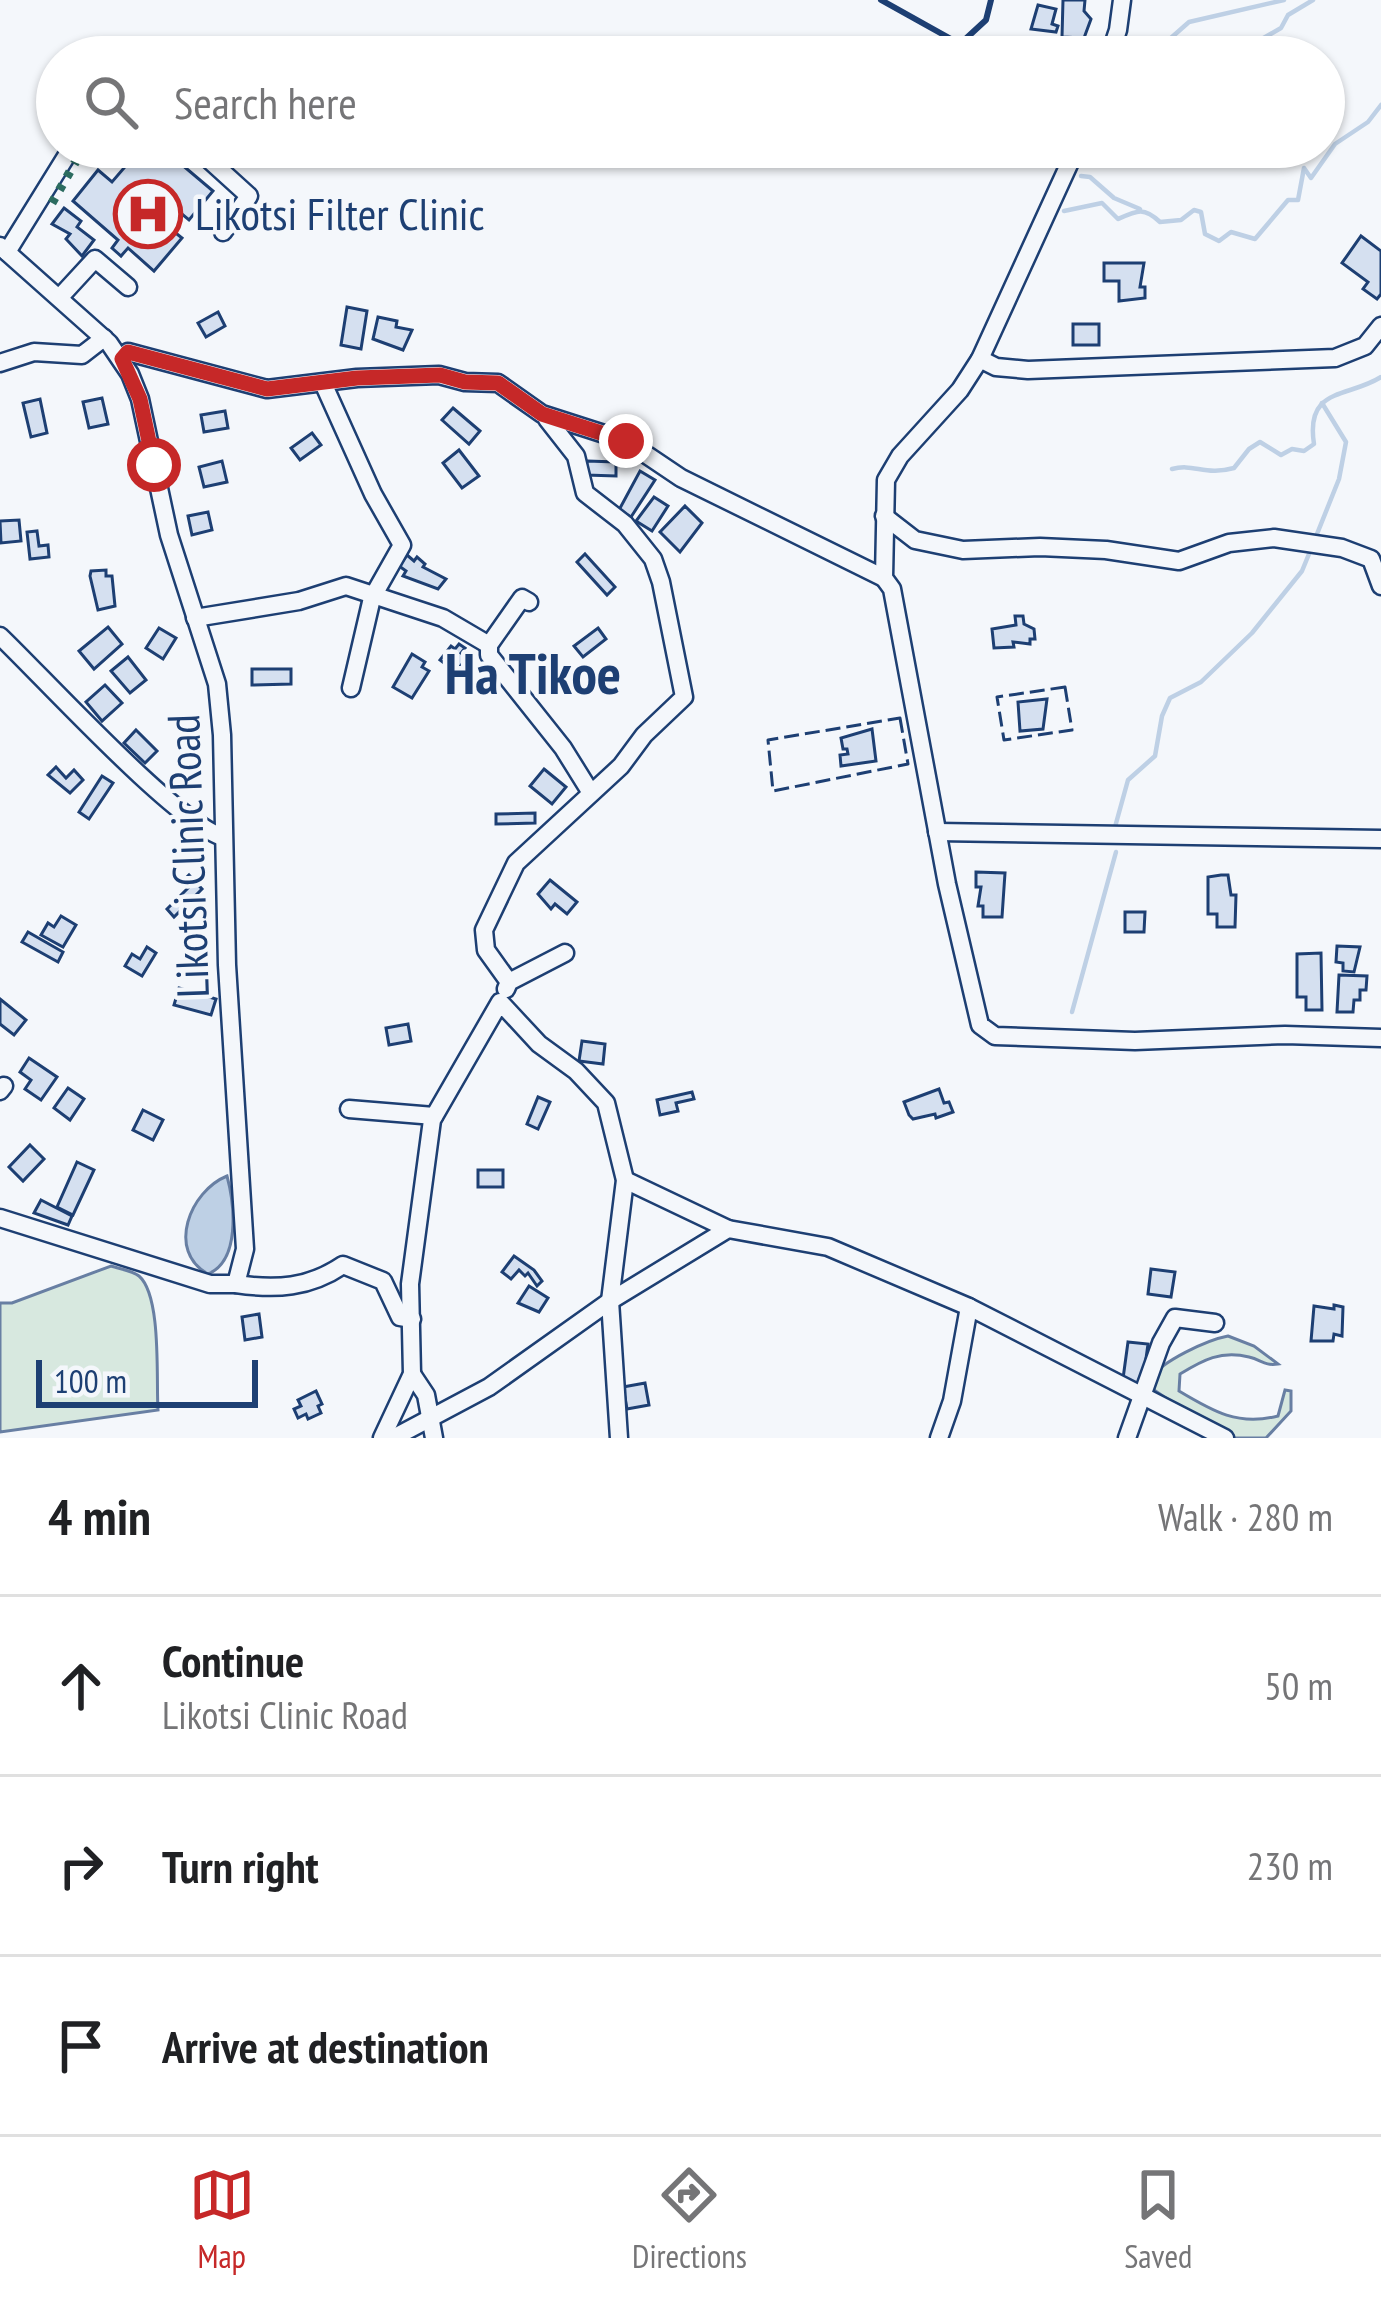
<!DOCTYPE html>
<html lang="en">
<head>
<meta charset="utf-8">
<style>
  body { margin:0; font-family:"PT Sans Narrow",sans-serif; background:#f6f6f6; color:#202124 }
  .scale { position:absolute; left:36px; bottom:30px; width:222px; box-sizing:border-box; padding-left:12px; border:6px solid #1d3f73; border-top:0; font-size:33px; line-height:42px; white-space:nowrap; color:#1d3f73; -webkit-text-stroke:9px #f4f7fb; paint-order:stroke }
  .stop { position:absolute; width:36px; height:36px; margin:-27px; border:9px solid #c62828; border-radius:50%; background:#fff }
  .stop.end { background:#c62828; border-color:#fff; box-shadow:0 3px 12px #0008 }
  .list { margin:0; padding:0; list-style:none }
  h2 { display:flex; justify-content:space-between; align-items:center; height:156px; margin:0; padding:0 48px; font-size:51px }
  h2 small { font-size:39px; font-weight:400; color:#757577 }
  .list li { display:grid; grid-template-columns:78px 1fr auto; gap:36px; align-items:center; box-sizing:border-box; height:180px; padding:0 48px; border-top:3px solid #e0e0e0 }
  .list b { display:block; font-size:45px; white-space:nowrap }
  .list p { margin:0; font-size:39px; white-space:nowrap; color:#757577 }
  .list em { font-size:39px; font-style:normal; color:#757577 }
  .icon { flex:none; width:66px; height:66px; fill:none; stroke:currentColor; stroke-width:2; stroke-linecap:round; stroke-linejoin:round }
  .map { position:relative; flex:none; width:1381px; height:1438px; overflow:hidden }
  .search { position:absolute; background:#fff; box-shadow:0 3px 9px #0004; left:36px; right:36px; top:36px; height:132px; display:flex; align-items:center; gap:30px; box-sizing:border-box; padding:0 42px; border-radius:66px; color:#757577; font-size:45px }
  .sheet { height:696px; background:#fff }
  nav { display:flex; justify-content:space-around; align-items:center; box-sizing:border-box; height:168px; border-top:3px solid #e0e0e0; background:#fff; font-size:33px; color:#757577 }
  nav a { display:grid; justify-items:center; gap:6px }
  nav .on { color:#c62828 }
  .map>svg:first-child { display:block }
</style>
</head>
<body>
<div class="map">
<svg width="1381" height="1438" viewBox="0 0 1381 1438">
  <rect width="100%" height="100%" fill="#f4f7fb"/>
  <g fill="#d7e8df" stroke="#687fa3" stroke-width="3">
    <path d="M111,1266C120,1269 133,1271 139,1276C162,1296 156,1380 158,1410L0,1432V1303H12Z"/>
    <path d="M1228,1336L1254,1346L1278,1364C1264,1366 1262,1360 1249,1357C1221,1350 1203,1360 1180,1374L1179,1391C1214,1412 1238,1426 1278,1416L1285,1390L1291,1391V1411L1266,1438H1225L1154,1390L1151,1378C1162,1361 1207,1340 1228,1336Z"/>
  </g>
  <path fill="#bed0e5" stroke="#687fa3" stroke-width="3" d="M227,1176C235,1206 240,1261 208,1274C166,1251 190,1191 227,1176Z"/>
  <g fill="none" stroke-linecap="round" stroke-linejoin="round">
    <g stroke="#bed0e5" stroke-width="4.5">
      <path d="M1155,52L1189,22L1284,0"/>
      <path d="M1243,57L1253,44L1281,28L1288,15L1313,0"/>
      <path d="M1081,176L1090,177L1114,198L1140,209"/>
      <path d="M1064,211L1102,203L1118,219C1138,210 1144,207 1160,222L1181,220L1194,210L1201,212L1205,234L1219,241L1231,232L1255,239L1288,200H1298L1304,168L1311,178L1335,144L1368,122L1381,105"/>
      <path d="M1172,469C1194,463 1205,476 1234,468L1249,449L1260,442L1281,455L1292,449L1304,451L1314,444C1305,387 1348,398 1381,377"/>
      <path d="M1315,539L1339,479L1346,442L1322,403"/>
      <path d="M1115,827L1128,780L1155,756L1162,716L1170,698L1201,682L1252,633L1302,571L1311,549"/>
      <path d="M1072,1012L1116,852"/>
    </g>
  </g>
  <g fill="#d5e0f0" stroke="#1d3f73" stroke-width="3">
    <path d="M1063,0H1085L1084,11L1091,19L1084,38L1062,37Z"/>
    <path d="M1038,5L1056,9L1052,24L1058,26L1056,32L1031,29Z"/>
    <path d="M142,147H161L213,191L189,220L170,204L157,218L182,238L154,271L128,248L121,256L112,248L118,240L73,201L98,170L112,182Z"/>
    <path d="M64,208L81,221L77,227L94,240L82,256L66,239L70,234L52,224Z"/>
    <path d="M1361,236L1381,251V294L1377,299L1363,289L1368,282L1342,263Z"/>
    <path d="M1104,263H1144L1140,287H1145V298L1119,301V281H1104Z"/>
    <path d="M347,307L367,311L361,349L341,345Z"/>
    <path d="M218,312L225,326L206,337L198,323Z"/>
    <path d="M378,317L397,321L396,327L412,330L403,350L373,339Z"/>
    <rect x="1073" y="324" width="26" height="21"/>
    <path d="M102,398L108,424L89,428L83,402Z"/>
    <path d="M40,399L47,433L31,437L23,403Z"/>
    <path d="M453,408L480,431L469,444L442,420Z"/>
    <path d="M225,411L228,428L204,432L201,415Z"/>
    <path d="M312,433L321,445L300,460L291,448Z"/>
    <path d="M459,450L479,476L462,488L443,463Z"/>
    <path d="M222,461L227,482L204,487L199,467Z"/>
    <path d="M587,461L616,462V476L586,475Z"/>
    <path d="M640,471L655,480L631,517L619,510Z"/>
    <path d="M654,497L668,506L652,531L636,521Z"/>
    <path d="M685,506L702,523L680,552L660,532Z"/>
    <path d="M208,512L212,530L192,535L188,516Z"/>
    <path d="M19,520L21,541L1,543L0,521Z"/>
    <path d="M37,531L39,546L48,545L49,557L30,559L27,532Z"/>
    <path d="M585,554L615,587L607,595L577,562Z"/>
    <path d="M407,555L414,561L417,557L425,564L423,567L446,579L438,589L403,576L406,571L399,566Z"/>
    <path d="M106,570V576H112L115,606L98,610L90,576L91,571Z"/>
    <path d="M1015,616H1023L1024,624L1034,629L1035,639H1030V644L1013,642L1014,647L994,648L992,629L1016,625Z"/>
    <path d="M108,627L122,644L94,669L79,651Z"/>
    <path d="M159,628L176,638L163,659L146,648Z"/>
    <path d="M598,628L606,639L583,657L574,646Z"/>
    <path d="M459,644L465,648L461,653L467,658L458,669H452L440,660L451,646L455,649Z"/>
    <path d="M412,654L425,662L422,667L429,671L412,698L393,687Z"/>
    <path d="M128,657L146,680L130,693L111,671Z"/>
    <path d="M252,669H291V684L252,685Z"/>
    <path d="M105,685L122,703L102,721L86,702Z"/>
    <path d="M1047,699L1043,729L1020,731L1018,702Z"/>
    <path d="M872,729L876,761L841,766L840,755L848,754L847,749H843L841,738Z"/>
    <path d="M136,730L157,751L145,763L124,743Z"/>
    <path d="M56,767L66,778L74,770L83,780L70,793L48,775Z"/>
    <path d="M544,769L566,787L552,804L530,786Z"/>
    <path d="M102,776L113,783L89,819L79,812Z"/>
    <path d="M535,813V823L496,824V814Z"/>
    <path d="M976,872L1005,873L1002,917H983V906H978L981,887H976Z"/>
    <path d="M189,875L202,889L174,917L167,909L188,888L182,882Z"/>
    <path d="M1221,875H1228L1231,895H1236L1235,927H1217V914H1208V877Z"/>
    <path d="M550,880L577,902L567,914L555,904L551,909L538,894Z"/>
    <path d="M1125,912H1145L1144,932H1125Z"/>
    <path d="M61,916L76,925L63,947L41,935L48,923L54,927Z"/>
    <path d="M28,932L63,952L58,962L22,942Z"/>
    <path d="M1337,946L1360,947L1354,972L1343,971V963L1336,962Z"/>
    <path d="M147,947L156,953L142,976L125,966L132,954L140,959Z"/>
    <path d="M1321,953L1322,1010H1306V997H1297V954Z"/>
    <path d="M1339,975L1367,976L1366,990H1360V1000H1354L1353,1012H1337Z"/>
    <path d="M179,988L216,999L211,1015L174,1005Z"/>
    <path d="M0,999L26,1020L14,1035L0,1024Z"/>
    <path d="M408,1024L411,1041L389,1045L386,1028Z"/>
    <path d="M582,1041L605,1044L603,1064L579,1061Z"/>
    <path d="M29,1058L57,1077L41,1100L25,1089L31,1080L20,1072Z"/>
    <path d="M68,1088L84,1099L70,1120L54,1108Z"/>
    <path d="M939,1089L944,1103L949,1102L953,1112L936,1118L935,1114L913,1119L909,1115L904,1102Z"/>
    <path d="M692,1092L694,1099L676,1103L678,1111L660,1115L657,1100Z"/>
    <path d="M538,1097L550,1102L538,1129L527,1124Z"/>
    <path d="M143,1110L163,1120L153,1140L133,1130Z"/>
    <path d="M30,1145L44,1159L23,1181L9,1167Z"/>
    <path d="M77,1162L94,1170L73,1215L57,1207Z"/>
    <rect x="478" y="1170" width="25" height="17"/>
    <path d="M41,1200L72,1216L68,1225L34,1213Z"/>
    <path d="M514,1256L534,1270L542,1281L537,1286L528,1273L525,1276L519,1270L511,1279L502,1272Z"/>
    <path d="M1151,1269L1175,1272L1171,1297L1148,1294Z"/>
    <path d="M529,1286L548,1298L539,1312L518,1303Z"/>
    <path d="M1334,1305L1343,1307L1342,1336L1334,1334L1333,1341H1311L1314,1306L1334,1309Z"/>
    <path d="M259,1314L262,1337L245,1340L242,1317Z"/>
    <path d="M1128,1342L1148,1344L1142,1388L1122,1386Z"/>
    <path d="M645,1383L649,1405L627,1409L623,1387Z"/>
    <path d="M316,1391L322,1404L318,1406L321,1413L308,1419L306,1414L298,1418L294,1409L301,1406L298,1400Z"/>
  </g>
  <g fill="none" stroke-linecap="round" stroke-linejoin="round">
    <g stroke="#1d3f73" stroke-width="21">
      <g id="minor">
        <path d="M1109,57L1118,30L1122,0"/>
        <path d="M195,147L249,196L223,232"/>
        <path d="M1077,147L980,359L960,390L900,456L886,480L884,578L892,589L947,884L980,1025L995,1036L1135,1041L1285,1035L1381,1038"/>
        <path d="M0,246L109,343L130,374L140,399L169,535L217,684L222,735L227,965L245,1249L236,1284H210L0,1218"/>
        <path d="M7,252L72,147"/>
        <path d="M60,297L95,259L128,287"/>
        <path d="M122,359L128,352L267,389L357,378L439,375L465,382L498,383L542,414L626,441L681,478L884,578"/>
        <path d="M980,359L996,367L1028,370L1335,358L1365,346L1381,326"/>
        <path d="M0,363L34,352L82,355L104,338"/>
        <path d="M323,383L373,494L402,545L372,598L351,688"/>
        <path d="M884,516L915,540L963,550L1040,547L1106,550L1179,561L1229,543L1274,538L1342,548L1371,559L1381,586"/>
        <path d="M529,602L522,598L489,645V655L563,748L591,793"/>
        <path d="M195,618L299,601L346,586L443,618L489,645"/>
        <path d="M0,636C43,677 177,824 223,837"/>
        <path d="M937,832L1381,839"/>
        <path d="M509,982L486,950L484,930L516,863L621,766L644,735L684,697L661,582L653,559L625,524L585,493L576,456L547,419"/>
        <path d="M506,989L509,982L565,953"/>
        <path d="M0,1091L4,1086"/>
        <path d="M349,1109L434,1116"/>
        <path d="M625,1180L728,1229"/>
        <path d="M236,1284C276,1290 309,1288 343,1265L383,1281L400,1317L412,1319"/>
        <path d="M412,1374L426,1395L434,1438"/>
        <path d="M382,1438L412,1374L410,1284L432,1120L500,1002L539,1044L576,1071L606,1103L625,1180L610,1301L619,1438"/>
        <path d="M393,1438L489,1387L610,1301L728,1229L828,1247L969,1307L1225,1438"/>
        <path d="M939,1438L952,1401L969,1307"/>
        <path d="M1127,1438L1161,1343L1175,1318L1215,1323"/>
      </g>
    </g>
    <use href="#minor" stroke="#f4f7fb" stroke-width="16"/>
    <path stroke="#2c6c60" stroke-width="9" stroke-dasharray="6 9" stroke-linecap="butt" d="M52,203L84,147"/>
    <g stroke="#1d3f73" stroke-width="3" stroke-dasharray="15 6" stroke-linecap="butt">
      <path d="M1065,687L1072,730L1004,740L997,697Z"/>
      <path d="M900,718L908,764L773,791L768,740Z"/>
    </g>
    <path stroke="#1d3f73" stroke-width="6" d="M881,0L960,44L986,20L991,0"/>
  </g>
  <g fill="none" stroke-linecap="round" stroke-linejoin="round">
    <path stroke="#c62828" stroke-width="15" d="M154,465L140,399L122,359L128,352L267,389L357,378L440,375L465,382L498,383L542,414L626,441"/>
  </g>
  <defs>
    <g id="hospital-ring" transform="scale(3.45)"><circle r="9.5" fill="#f4f7fb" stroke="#c62828" stroke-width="1.5"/><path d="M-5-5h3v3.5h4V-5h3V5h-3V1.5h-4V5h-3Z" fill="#c62828"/></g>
  </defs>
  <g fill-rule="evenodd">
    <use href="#hospital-ring" x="148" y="214"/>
  </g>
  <g text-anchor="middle" stroke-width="9" stroke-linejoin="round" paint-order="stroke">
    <g font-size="45" fill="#1d3f73" stroke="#f4f7fb" text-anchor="start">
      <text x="195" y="230">Likotsi Filter Clinic</text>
    </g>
    <g font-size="45" fill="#1d3f73" stroke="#f4f7fb">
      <text transform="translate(188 856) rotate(-92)" y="16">Likotsi Clinic Road</text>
    </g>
    <g font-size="57" font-weight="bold" fill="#1d3f73" stroke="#f4f7fb">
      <text x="533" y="694">Ha Tikoe</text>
    </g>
  </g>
</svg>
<div class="scale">100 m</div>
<div class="stop" style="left:154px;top:465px"></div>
<div class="stop end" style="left:626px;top:441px"></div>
<div class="search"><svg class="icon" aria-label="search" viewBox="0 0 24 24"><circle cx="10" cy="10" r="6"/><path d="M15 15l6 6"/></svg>Search here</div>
</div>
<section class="sheet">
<h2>4 min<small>Walk · 280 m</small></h2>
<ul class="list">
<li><svg class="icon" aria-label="ahead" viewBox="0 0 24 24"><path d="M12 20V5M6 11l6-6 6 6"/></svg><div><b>Continue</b><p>Likotsi Clinic Road</p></div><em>50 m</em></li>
<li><svg class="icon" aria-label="right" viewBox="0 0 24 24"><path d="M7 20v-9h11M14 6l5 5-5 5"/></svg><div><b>Turn right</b></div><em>230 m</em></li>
<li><svg class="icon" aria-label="arrive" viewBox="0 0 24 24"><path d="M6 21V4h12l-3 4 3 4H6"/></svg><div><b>Arrive at destination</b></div></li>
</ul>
</section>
<nav>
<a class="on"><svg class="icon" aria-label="map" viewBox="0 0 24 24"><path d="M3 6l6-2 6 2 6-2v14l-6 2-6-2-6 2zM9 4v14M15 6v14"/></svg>Map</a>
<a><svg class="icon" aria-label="directions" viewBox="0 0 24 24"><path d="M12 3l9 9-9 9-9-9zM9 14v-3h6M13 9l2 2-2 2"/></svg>Directions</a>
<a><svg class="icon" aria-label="saved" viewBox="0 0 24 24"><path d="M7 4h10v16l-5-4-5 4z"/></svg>Saved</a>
</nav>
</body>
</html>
